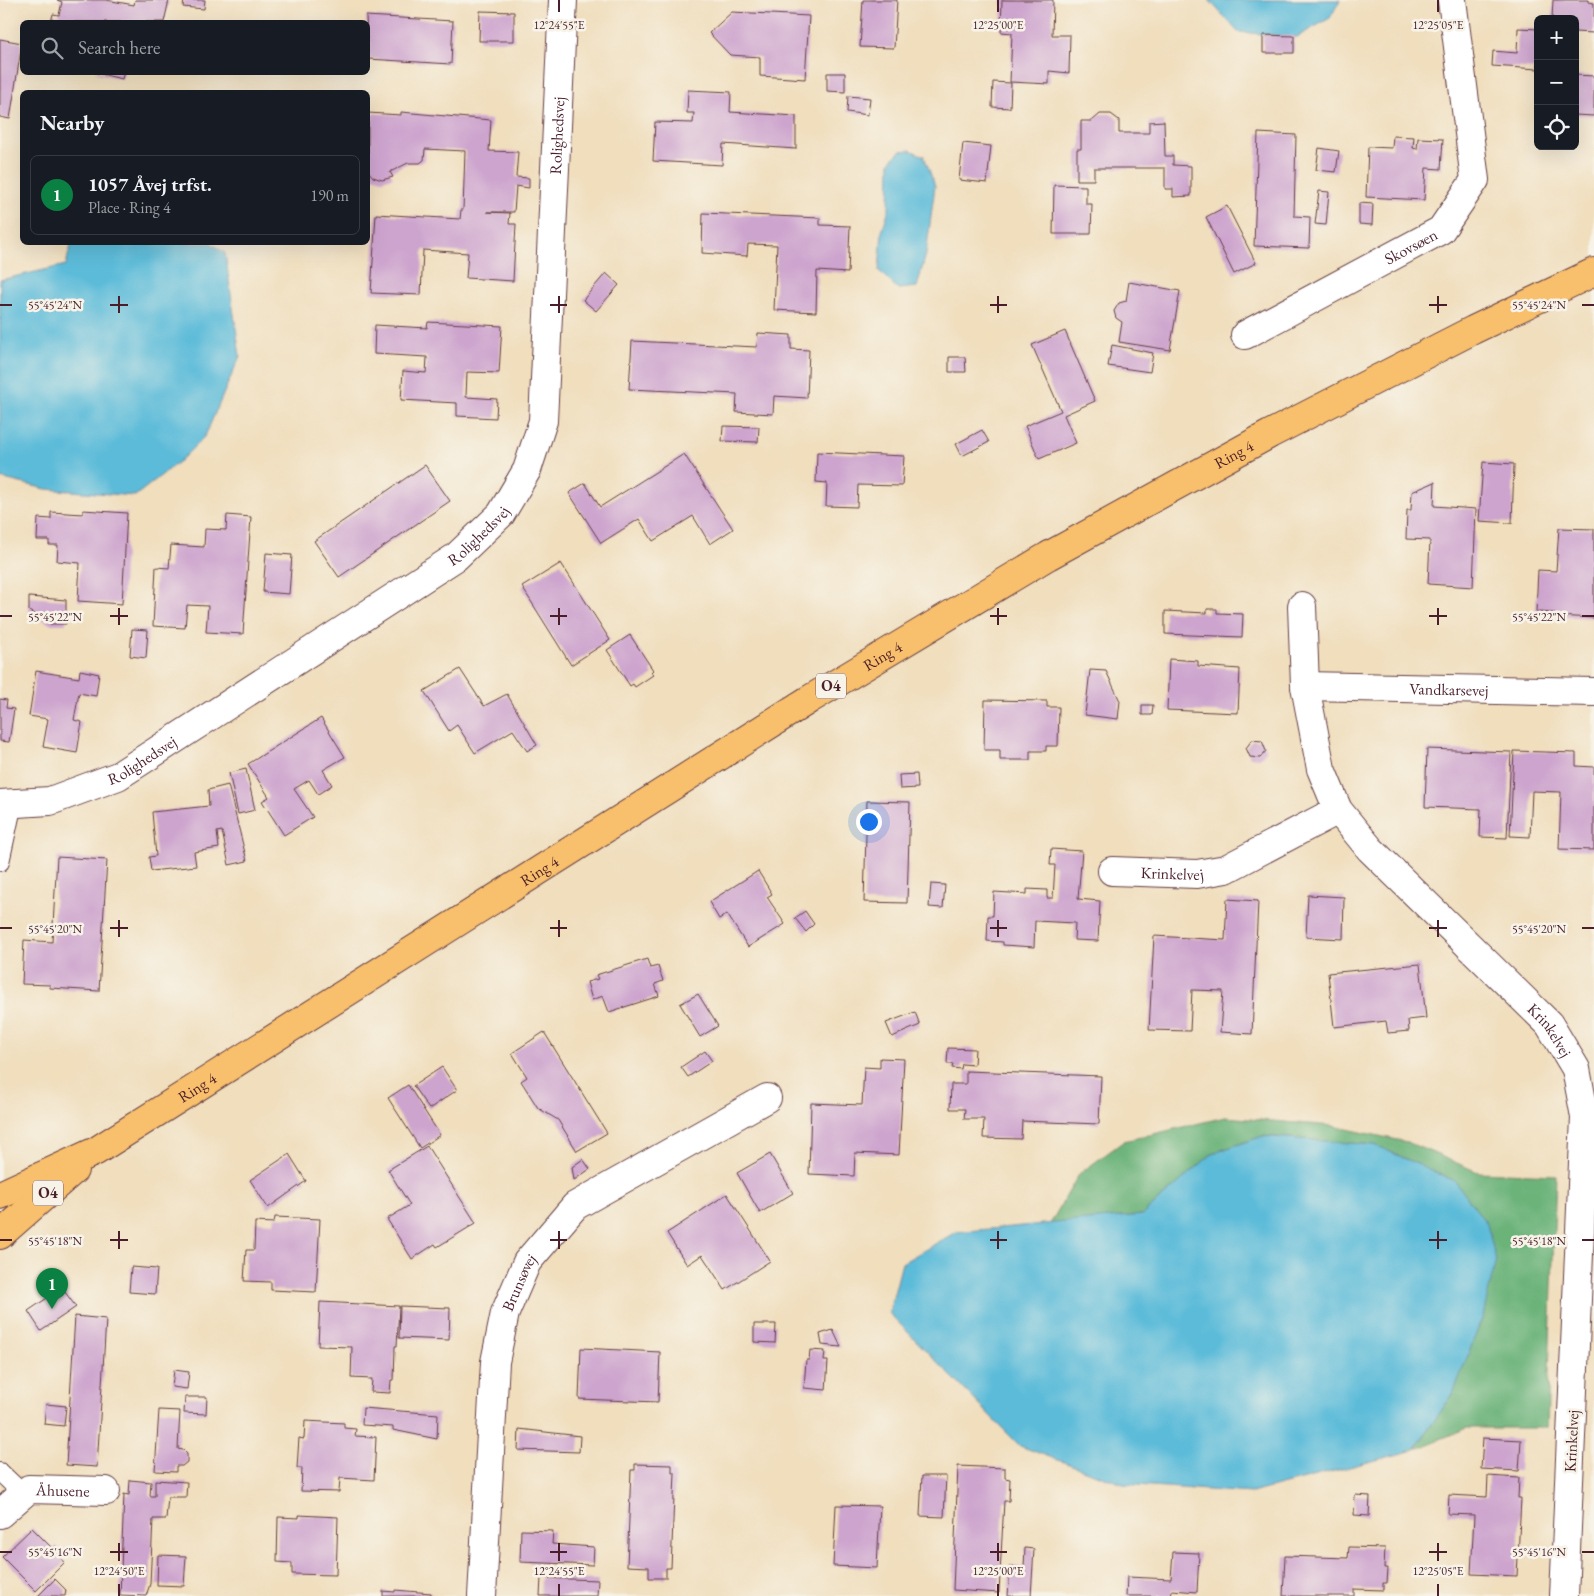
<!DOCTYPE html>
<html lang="en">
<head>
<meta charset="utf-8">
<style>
  body { margin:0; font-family:"EB Garamond",serif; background:#242831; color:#f1f3f6 }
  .controls { position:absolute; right:15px; top:15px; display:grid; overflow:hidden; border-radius:8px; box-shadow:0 5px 20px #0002 }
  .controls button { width:45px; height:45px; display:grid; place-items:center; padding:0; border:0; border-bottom:1px solid #363941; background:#171b24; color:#f1f3f6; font:25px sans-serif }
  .you { position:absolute; left:868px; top:821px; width:18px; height:18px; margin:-12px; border:4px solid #fff; border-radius:50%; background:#1a73e8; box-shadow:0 0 0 8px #1a73e833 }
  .badge { display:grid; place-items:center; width:32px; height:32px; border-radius:50%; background:#0b8043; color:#fff; font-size:16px; font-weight:700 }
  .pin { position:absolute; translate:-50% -41px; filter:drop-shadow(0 1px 2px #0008) }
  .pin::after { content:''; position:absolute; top:26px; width:18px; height:15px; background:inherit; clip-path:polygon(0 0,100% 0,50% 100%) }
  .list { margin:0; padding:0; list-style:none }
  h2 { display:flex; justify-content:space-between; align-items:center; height:65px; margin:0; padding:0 20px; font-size:21px }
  h2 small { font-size:16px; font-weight:400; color:#9ea1a6 }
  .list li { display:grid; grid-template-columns:32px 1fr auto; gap:15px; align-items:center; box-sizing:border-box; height:80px; margin:0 10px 10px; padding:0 10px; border:1px solid #363941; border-radius:8px }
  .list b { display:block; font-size:19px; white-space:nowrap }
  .list p { margin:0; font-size:16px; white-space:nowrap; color:#9ea1a6 }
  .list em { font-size:16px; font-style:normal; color:#9ea1a6 }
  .icon { flex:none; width:28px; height:28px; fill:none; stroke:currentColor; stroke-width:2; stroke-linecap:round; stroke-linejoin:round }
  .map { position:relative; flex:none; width:1594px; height:1596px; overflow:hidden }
  .search { position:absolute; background:#171b24; box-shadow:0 5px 20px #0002; left:20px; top:20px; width:350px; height:55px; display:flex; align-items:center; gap:12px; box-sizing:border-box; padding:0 18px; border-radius:8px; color:#9ea1a6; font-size:19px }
  .panel { position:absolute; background:#171b24; box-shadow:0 5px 20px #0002; left:20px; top:90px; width:350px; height:155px; border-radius:8px }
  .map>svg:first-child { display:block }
</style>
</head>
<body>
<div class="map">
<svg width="1594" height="1596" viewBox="0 0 1594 1596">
  <rect width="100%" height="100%" fill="#f7f3e8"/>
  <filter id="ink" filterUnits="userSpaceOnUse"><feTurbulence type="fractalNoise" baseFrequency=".02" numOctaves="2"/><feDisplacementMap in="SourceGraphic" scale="10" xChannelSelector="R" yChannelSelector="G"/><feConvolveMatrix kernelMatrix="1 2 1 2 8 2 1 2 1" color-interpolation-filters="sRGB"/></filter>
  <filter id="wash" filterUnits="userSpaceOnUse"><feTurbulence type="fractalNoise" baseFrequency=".0096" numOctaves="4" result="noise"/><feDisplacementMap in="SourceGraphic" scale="20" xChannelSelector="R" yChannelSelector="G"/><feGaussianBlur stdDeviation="1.12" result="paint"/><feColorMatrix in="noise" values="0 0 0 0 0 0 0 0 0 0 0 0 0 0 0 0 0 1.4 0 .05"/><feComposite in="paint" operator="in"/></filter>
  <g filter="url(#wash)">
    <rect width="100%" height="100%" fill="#f0debd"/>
    <path fill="#6cb37a" stroke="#5b6952" d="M1225,1117L1333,1126L1407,1142L1478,1172L1556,1175L1547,1428H1467L1414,1450L1453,1394L1455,1181L1375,1145L1263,1136L1213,1153L1142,1215L1050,1224L1079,1174L1124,1141Z"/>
    <g fill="#5bbbd9" stroke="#526d82">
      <path d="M1209,0H1340L1330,18L1297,37L1238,32Z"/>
      <path d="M910,150L924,156L935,186L926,254L917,287L898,289L879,271L882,231L889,209L890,162L900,151Z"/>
      <path d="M71,243H211L225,253L240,356L205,436L182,459L135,496L46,489L0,478V280L66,265Z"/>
      <path d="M1263,1136L1375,1145L1455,1181L1487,1224L1496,1260L1483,1316L1453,1394L1414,1450L1251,1493L1123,1484L1020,1446L889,1313L902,1263L956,1232L1142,1215L1213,1153Z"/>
    </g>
    <g id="blocks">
      <g fill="#cda4ce">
        <path d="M57,0H106L134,5L135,0H169L164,22H51L53,14L59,15L62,2Z"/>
        <path d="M184,0H205L204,9L183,7Z"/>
        <path d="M863,0H897L894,48L860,47Z"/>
        <path d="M1002,0H1053L1052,35H1070L1069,73L1049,71V84L1010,82L1012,33L1001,32Z"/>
        <path d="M1553,0H1588V2L1594,3V33L1575,32V19H1552Z"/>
        <path d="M480,11L514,12V41H479Z"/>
        <path d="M732,12L809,16L805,79L760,76V57L730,55L709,33Z"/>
        <path d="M366,16L453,21L451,64L368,59Z"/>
        <path d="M1518,28L1538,29V69L1492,66L1493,51L1517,53Z"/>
        <path d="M1263,35L1294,36V53H1263Z"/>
        <path d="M0,39L22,43L10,119L0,117Z"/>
        <path d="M93,72H124L122,79Z"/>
        <path d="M827,73H845V92L827,91Z"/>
        <path d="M1575,75L1594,76V116L1575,115Z"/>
        <path d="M993,82L1011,83L1010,108L992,107Z"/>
        <path d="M688,90L731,92L730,112L796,116V149L723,144L722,165L653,161L655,122L693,123L694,113H687Z"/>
        <path d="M848,96L870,98L868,115L847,112Z"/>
        <path d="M401,112L491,120L489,151L518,152L516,177L529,178V188L516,186L514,212H487L510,213L509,224H516L513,281L466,278L468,253L423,250L421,295L371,293L376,214L460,219L461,210H463L465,151L425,149L424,160L420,163H408L390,172L393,177L382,180L373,177L368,171V113L401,115Z"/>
        <path d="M1100,114H1111L1119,120V133H1149V122L1164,121L1165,156H1173V165L1191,166V196L1173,197V189H1165V168H1094V180H1077V149H1081V121H1092Z"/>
        <path d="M1258,133L1296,135L1294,216L1310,217L1309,248L1254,246Z"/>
        <path d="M1393,136L1414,137L1413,148L1417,149L1418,138L1443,139L1441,169L1426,168L1424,200L1366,197L1368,147L1392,148Z"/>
        <path d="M963,143L991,146L987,183L959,180Z"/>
        <path d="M1319,148L1339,151L1336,172L1316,170Z"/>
        <path d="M1054,185L1086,186V204H1092L1091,234H1053Z"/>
        <path d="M1319,191L1329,192L1326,225L1315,224Z"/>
        <path d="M1359,203L1373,204L1372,225L1359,224Z"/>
        <path d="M1227,206L1256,263L1234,274L1206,217Z"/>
        <path d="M703,213L820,218V225L850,226L848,273L817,271L816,312L774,310L777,245L748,244L747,256L702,253Z"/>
        <path d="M606,273L619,285L596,311L583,300Z"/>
        <path d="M1129,282L1180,291L1170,350L1119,342L1122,322L1116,318L1114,311L1119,303L1126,301Z"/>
        <path d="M428,322L502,326L499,373L467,372L466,397L497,399L496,418L457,416V403L401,400L403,371L426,373L427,357L374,354L375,325L427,328Z"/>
        <path d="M1065,331L1095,401L1064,415L1076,443L1039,459L1025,426L1061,411L1032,345Z"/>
        <path d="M758,333L791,335V349L809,350L807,398L774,396L773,414L736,412L737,394L629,389L632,341L757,347Z"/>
        <path d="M1112,345L1153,353L1150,372L1108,366Z"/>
        <path d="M949,357H965L966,372H949Z"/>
        <path d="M723,426L759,427L758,442L722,441Z"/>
        <path d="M982,430L989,442L962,456L956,444Z"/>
        <path d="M817,452L904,456L902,486L858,485L857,507L826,506L827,483L816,482Z"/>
        <path d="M684,454L733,529L710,544L693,516L653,541L639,519L601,543L569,493L585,483L600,507Z"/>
        <path d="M1483,462L1514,464L1512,523L1479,521Z"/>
        <path d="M425,465L450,501L339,577L314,541Z"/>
        <path d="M1435,482L1434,506L1476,509L1473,587L1428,584L1430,540L1406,539L1407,510H1411L1412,492Z"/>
        <path d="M83,510L127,513L122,604L78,601L80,563L57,561L58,545H49V540H37L38,518L51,519V512L83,514Z"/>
        <path d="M227,515L251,517L243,634L206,632L208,606L187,605L185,628L153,626L156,567L169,568L171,545L204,547L205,529L226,530Z"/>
        <path d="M1559,528L1594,529V618L1555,616V613L1536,612L1538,570L1556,571Z"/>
        <path d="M266,553L292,555L289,594L263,592Z"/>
        <path d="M561,563L610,640L571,665L522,587Z"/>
        <path d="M29,597L66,600V624H50L29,611Z"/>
        <path d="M1207,609H1217V613L1243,614L1242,637L1165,634V611L1207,613Z"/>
        <path d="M132,629L148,630L146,658L130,656Z"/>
        <path d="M630,635L653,670L651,672L653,675L635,687L633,684L630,686L607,650Z"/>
        <path d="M1169,659L1198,661V666L1240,669L1238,713L1167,710Z"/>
        <path d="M460,669L484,706L507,694L537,745L527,751L513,730L475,753L457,725L449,731L424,691Z"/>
        <path d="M80,670L99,674L96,696L79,693L74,720L82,722L77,753L43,747L48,719L29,716L36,671L79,678Z"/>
        <path d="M1090,670L1106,671L1120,701L1118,719L1085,715Z"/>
        <path d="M0,699L7,700L6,708L14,709L9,742L0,741Z"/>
        <path d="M985,700L1047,701V707H1059L1058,746H1046V751H1030V760H1000V750H984Z"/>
        <path d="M1142,705H1153L1152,715H1142Z"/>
        <path d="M321,718L345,757L323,770L332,785L318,794L309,780L294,789L313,817L284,835L262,801L269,797L248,764Z"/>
        <path d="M1252,740L1262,741L1266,751L1260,758L1250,757L1246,748Z"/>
        <path d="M1427,749L1511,752L1507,838L1480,837L1481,809L1425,807Z"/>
        <path d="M1514,751L1576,753V766L1594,767V850L1559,849L1561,792L1532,791L1530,837L1510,836Z"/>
        <path d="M246,769L255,810L238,814L229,773Z"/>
        <path d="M917,774L918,788L900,789L899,775Z"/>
        <path d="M228,785L247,861L229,865L222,831L217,832L219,848L194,852L196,866L151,871L149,857L156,856L152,812L209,806L208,790Z"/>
        <path d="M867,801L910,802L907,903L864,902Z"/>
        <path d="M1051,849L1082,851L1078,899L1100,901L1098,941L1074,940L1075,923L1035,921L1034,947L1003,945V942L987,941L988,916H993L994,892L1027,894V889L1047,890V898H1053L1055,865H1050Z"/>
        <path d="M57,857L107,860L99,991L50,988V985L22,984L24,940L52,942Z"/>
        <path d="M758,871L772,894L767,897L785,924L748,947L727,914L719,919L709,902Z"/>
        <path d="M931,884L945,885L943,908L929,907Z"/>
        <path d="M1308,895L1344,897L1343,939L1306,937Z"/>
        <path d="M1227,899L1258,901L1252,1034L1220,1032L1223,991L1192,990L1190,1031L1149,1030L1154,936L1225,940Z"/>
        <path d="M805,911L814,924L806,932L795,918Z"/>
        <path d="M647,959L650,968L658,966L663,981L655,984L659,996L609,1012L603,996L592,1000L587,982L598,979L596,975Z"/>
        <path d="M1420,964L1426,1018L1408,1020L1409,1031L1388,1033L1386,1021L1334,1027L1328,973Z"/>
        <path d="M698,994L718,1026L700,1037L680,1004Z"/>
        <path d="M915,1012L920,1025L892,1037L886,1023Z"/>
        <path d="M544,1032L607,1133L577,1151L558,1120L538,1108L521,1081L527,1077L512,1053Z"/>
        <path d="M948,1048L975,1049L974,1065L962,1064L961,1069L952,1068L953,1064H947Z"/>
        <path d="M705,1051L712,1061L688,1077L681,1067Z"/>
        <path d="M880,1058L904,1059L899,1155L855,1153L854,1176L809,1174L811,1103L862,1105L864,1067L880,1068Z"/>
        <path d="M442,1067L457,1090L429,1109L413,1086Z"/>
        <path d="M966,1071L1101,1076L1099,1124L1022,1121L1021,1139L983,1138L984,1119H964L965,1109H950L951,1084H966Z"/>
        <path d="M408,1085L440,1135L420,1148L388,1098Z"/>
        <path d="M427,1146L476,1223L437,1247L435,1244L412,1259L387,1219L410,1205L388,1170Z"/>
        <path d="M289,1154L306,1181L268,1208L250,1180Z"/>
        <path d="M770,1154L793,1193L760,1213L737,1173Z"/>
        <path d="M583,1159L590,1169L574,1180L572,1167Z"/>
        <path d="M727,1194L770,1261L725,1290L702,1255L687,1265L667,1233Z"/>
        <path d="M275,1217L320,1219L316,1292L271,1290V1282L244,1281L246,1250H254L255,1222L274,1223Z"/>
        <path d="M131,1267L157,1269L155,1294L129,1292Z"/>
        <path d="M62,1288L76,1307L41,1331L28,1311Z"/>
        <path d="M320,1302L399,1306L397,1346H395L394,1380H391L390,1393L371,1392L372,1379L351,1378L352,1347L318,1346Z"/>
        <path d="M400,1306L450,1308L449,1340L399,1338Z"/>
        <path d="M75,1316L106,1319L97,1467L66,1465Z"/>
        <path d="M754,1324H776L775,1343L754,1342Z"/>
        <path d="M833,1330L841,1347L822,1345L820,1334Z"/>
        <path d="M581,1348L660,1352L658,1402L579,1399Z"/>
        <path d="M810,1350L825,1351L824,1361H828L826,1390L804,1388L806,1360H809Z"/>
        <path d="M174,1370L189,1372L187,1389L172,1387Z"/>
        <path d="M185,1397H207L206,1414L184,1413Z"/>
        <path d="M46,1404L66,1406L64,1426L44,1424Z"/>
        <path d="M363,1408L438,1414L437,1439L393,1430V1427L362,1425Z"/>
        <path d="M159,1410L180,1411L178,1449L183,1450L187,1454V1462L182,1466H176V1472L155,1471Z"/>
        <path d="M305,1421L344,1423V1428L356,1429L355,1436L376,1437L374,1480L340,1478L339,1492L301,1491L302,1468H297L299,1438L304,1439Z"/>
        <path d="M519,1429L580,1436L579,1452L518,1450Z"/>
        <path d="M1483,1438L1521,1440L1519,1471L1481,1469Z"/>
        <path d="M635,1464L672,1465V1473H675L671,1568H666V1578H649V1567L627,1566L631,1470H635Z"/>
        <path d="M958,1466L1005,1468V1478L1010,1479L1009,1501H1004L999,1593L953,1590Z"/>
        <path d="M922,1476H946L944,1517L920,1516Z"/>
        <path d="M1488,1476L1519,1478L1518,1498H1521L1517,1576L1471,1574L1474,1515L1448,1514L1449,1495L1487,1497Z"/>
        <path d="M130,1480L151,1482L150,1496H155V1480L187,1482L186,1497H168L166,1519H153L150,1584L146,1596L120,1595L124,1494L129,1495Z"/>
        <path d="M1355,1495L1370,1496L1369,1516L1354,1515Z"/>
        <path d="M836,1505L880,1506L877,1568L833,1566Z"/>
        <path d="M299,1515L338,1517L336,1575L292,1574V1563L277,1562L278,1517L299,1518Z"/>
        <path d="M32,1528L53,1549L56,1546L63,1552L59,1557L65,1562L36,1591L2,1557Z"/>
        <path d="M521,1530L553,1531L552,1544L594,1547L593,1565L520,1562Z"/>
        <path d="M1349,1547L1385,1548L1384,1568H1388L1387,1583H1383V1590L1354,1589V1596H1283L1285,1556L1348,1558Z"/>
        <path d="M1025,1548L1034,1549L1031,1596H1008L1010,1566L1024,1567Z"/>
        <path d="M1173,1552L1199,1553L1197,1592L1172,1590L1171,1596H1126L1127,1577L1171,1579Z"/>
        <path d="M158,1555L186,1556L184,1586L157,1585Z"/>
        <path d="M541,1578L598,1580L597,1596H540Z"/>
        <path d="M55,1579L66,1590L65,1596H38Z"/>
        <path d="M395,1590L431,1593V1596H383V1591L395,1592Z"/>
      </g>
    </g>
  </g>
  <g filter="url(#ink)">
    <use href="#blocks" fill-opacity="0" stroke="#633c41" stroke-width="1"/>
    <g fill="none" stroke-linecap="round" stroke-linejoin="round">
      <g stroke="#633c41" stroke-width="20">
        <g id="service">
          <path d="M0,862L13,803"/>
          <path d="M0,1472L23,1494"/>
        </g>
      </g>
      <g stroke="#633c41" stroke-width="30">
        <g id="minor">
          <path id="s1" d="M1245,335L1441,230L1475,180L1452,0"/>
          <path id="s2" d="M1302,606L1305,686L1321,769L1338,810L1370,849L1549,1024L1576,1069L1585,1117L1564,1596"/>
          <path id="s3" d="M1305,686L1594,692"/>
          <path id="s4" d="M0,804L50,801L118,776L456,557L501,514L527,470L543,421L563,0"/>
          <path id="s5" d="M1112,871L1197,874L1226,869L1338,810"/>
          <path id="s6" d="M0,1514L29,1489L106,1491"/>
          <path id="s7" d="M482,1596L495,1362L505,1313L527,1262L575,1206L767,1098"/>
        </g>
      </g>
      <g stroke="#633c41" stroke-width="30">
        <g id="primary">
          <path id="s8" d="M0,1195L96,1151L810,699L1048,556L1270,434L1473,330L1594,272"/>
          <path d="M0,1235L74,1170"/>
        </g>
      </g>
      <use href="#service" stroke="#fff" stroke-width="18"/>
      <use href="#minor" stroke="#fff" stroke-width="28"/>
      <use href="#primary" stroke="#f8bf6c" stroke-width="28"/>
    </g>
  </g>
  <path fill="none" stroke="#4a1f2b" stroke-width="2" d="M559,0V12M998,0V12M1438,0V12M119,296V313M559,296V313M998,296V313M1438,296V313M0,305H12M110,305H128M550,305H567M990,305H1007M1429,305H1447M1582,305H1594M119,608V625M559,608V625M998,608V625M1438,608V625M0,616H12M110,616H128M550,616H567M990,616H1007M1429,616H1447M1582,616H1594M119,920V937M559,920V937M998,920V937M1438,920V937M0,928H12M110,928H128M550,928H567M990,928H1007M1429,928H1447M1582,928H1594M119,1231V1249M559,1231V1249M998,1231V1249M1438,1231V1249M0,1240H12M110,1240H128M550,1240H567M990,1240H1007M1429,1240H1447M1582,1240H1594M119,1543V1561M559,1543V1561M998,1543V1561M1438,1543V1561M0,1552H12M110,1552H128M550,1552H567M990,1552H1007M1429,1552H1447M1582,1552H1594M119,1584V1596M559,1584V1596M998,1584V1596M1438,1584V1596"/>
  <g text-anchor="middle" stroke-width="5" stroke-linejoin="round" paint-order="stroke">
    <g fill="#f7f3e8" stroke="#7e5f64" stroke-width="1">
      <rect x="816" y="673.5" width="30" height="25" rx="4"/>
      <rect x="33" y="1180.5" width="30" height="25" rx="4"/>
    </g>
    <g font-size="15" font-weight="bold" fill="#4a1f2b">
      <text x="831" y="691">O4</text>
      <text x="48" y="1198">O4</text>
    </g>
    <g font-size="16" fill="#4a1f2b" stroke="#f7f3e8">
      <text dy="6" stroke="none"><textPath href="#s4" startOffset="976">Rolighedsvej</textPath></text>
      <text dy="6" stroke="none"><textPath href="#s1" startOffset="188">Skovsøen</textPath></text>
      <text dy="6" stroke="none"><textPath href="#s8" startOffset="1440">Ring 4</textPath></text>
      <text dy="6" stroke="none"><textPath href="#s4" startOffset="556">Rolighedsvej</textPath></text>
      <text dy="6" stroke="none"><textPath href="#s8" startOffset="1035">Ring 4</textPath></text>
      <text dy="6" stroke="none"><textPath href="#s3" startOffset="144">Vandkarsevej</textPath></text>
      <text dy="6" stroke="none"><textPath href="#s4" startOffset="151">Rolighedsvej</textPath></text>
      <text dy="6" stroke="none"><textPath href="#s8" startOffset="630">Ring 4</textPath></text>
      <text dy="6" stroke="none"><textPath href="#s5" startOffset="60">Krinkelvej</textPath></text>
      <text dy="6" stroke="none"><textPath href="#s2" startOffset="515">Krinkelvej</textPath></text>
      <text dy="6" stroke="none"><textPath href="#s8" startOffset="225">Ring 4</textPath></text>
      <text dy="6" stroke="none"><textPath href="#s7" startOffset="318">Brunsøvej</textPath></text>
      <text transform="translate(1571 1441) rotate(-87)" y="6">Krinkelvej</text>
      <text dy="6" stroke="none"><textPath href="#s6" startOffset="72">Åhusene</textPath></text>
    </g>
  </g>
  <g font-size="12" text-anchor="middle" fill="#4a1f2b" stroke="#f7f3e8" stroke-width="5" stroke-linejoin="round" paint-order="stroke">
    <text x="559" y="29">12°24'55"E</text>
    <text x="998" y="29">12°25'00"E</text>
    <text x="1438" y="29">12°25'05"E</text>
    <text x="55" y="309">55°45'24"N</text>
    <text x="1539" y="309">55°45'24"N</text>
    <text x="55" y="621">55°45'22"N</text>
    <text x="1539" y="621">55°45'22"N</text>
    <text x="55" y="933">55°45'20"N</text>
    <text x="1539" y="933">55°45'20"N</text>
    <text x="55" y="1245">55°45'18"N</text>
    <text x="1539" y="1245">55°45'18"N</text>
    <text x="55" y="1556">55°45'16"N</text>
    <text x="1539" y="1556">55°45'16"N</text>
    <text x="119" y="1575">12°24'50"E</text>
    <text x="559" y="1575">12°24'55"E</text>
    <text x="998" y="1575">12°25'00"E</text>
    <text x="1438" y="1575">12°25'05"E</text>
  </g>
</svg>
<div class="controls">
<button>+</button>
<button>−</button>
<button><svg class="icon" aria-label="locate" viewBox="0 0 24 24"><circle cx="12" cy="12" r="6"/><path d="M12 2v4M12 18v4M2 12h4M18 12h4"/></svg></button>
</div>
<div class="you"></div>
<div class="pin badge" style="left:52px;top:1309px">1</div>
<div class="search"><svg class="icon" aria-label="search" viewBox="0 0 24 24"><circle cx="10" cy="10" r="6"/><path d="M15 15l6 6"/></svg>Search here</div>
<section class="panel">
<h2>Nearby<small></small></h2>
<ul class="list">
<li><span class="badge">1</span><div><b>1057 Åvej trfst.</b><p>Place · Ring 4</p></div><em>190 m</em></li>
</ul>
</section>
</div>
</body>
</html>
